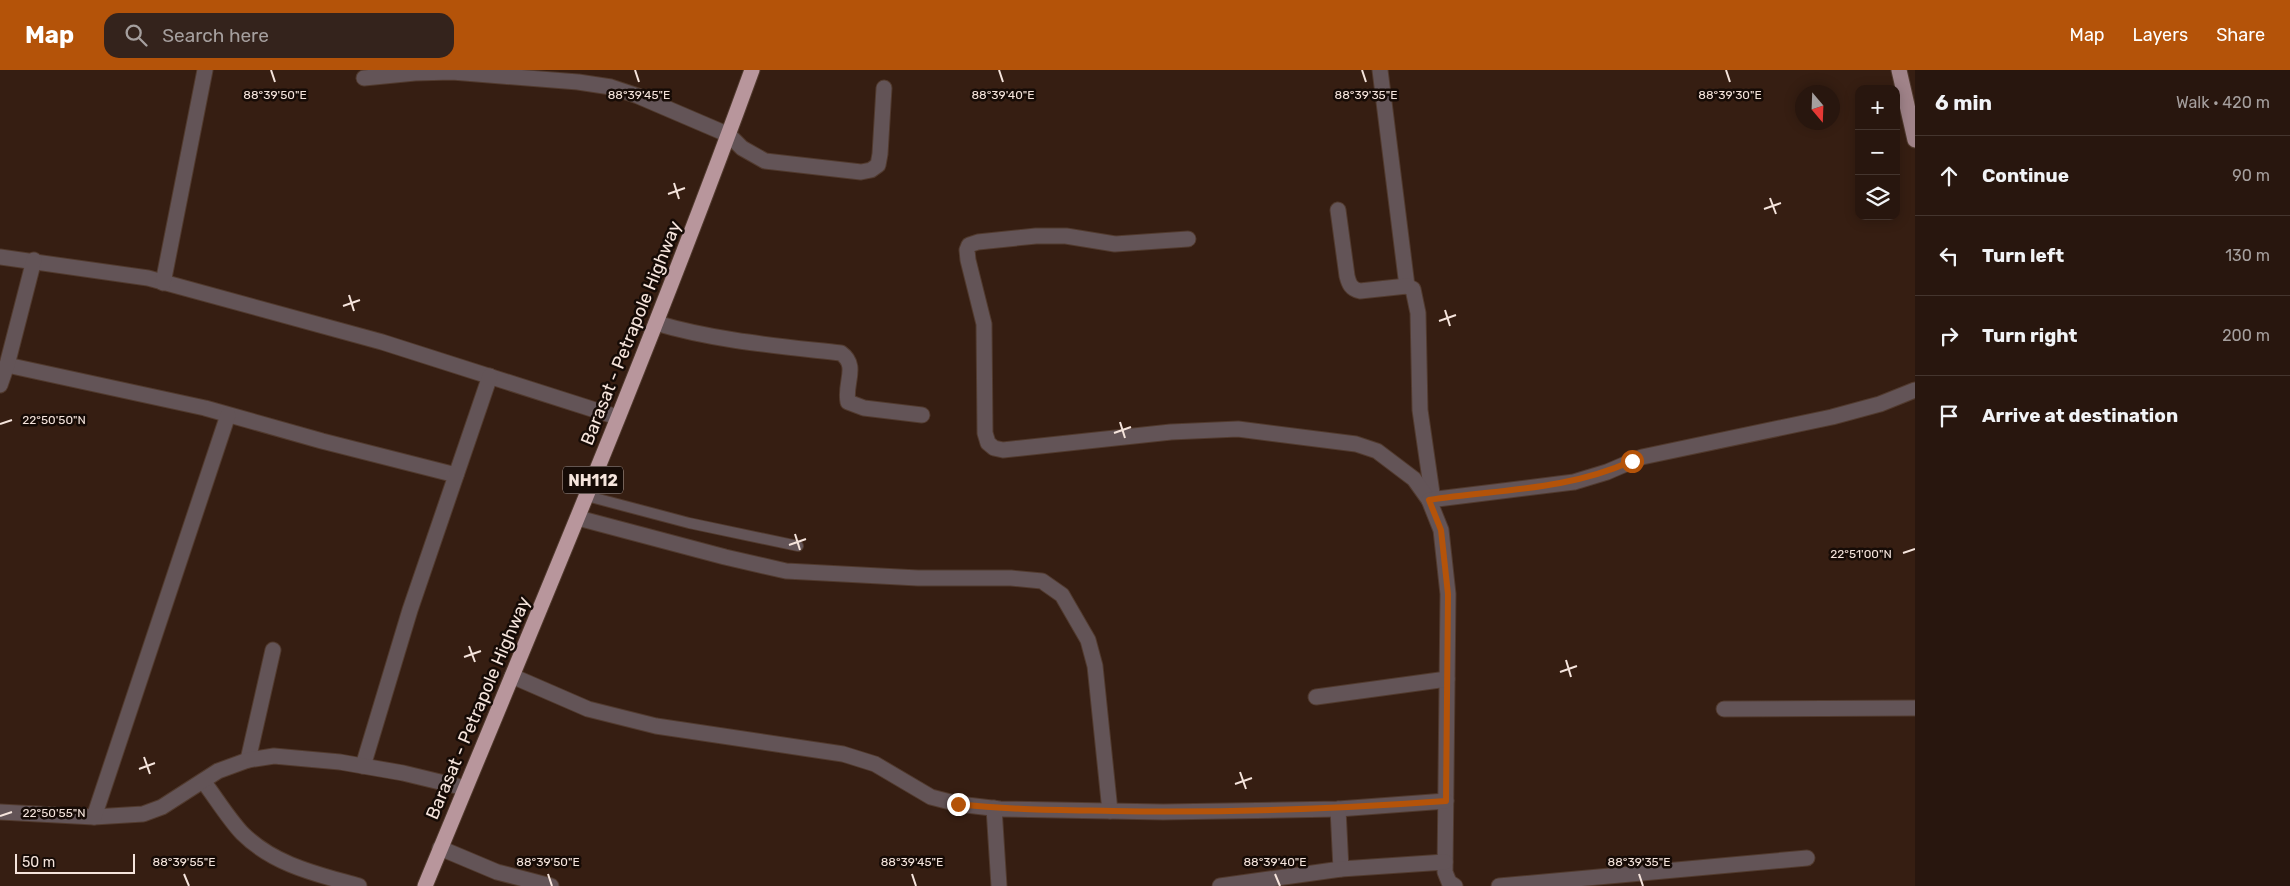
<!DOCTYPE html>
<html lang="en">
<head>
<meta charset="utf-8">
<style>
  body { margin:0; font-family:Rubik,sans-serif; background:#34231c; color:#f1f3f6 }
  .controls { position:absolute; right:15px; top:15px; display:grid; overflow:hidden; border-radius:10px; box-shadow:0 2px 12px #0003 }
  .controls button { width:45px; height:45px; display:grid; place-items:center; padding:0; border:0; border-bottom:1px solid #44352e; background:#28160e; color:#f1f3f6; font:25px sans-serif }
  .compass { position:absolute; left:1795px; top:15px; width:45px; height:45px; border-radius:50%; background:#28160e; box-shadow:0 2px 12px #0003; rotate:161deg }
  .scale { position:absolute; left:15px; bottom:12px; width:120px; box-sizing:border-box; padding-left:5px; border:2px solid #f5e4dc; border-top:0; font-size:14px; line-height:18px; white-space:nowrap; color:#f5e4dc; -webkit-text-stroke:4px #160b06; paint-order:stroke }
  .stop { position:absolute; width:15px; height:15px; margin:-11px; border:4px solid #b45309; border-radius:50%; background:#fff }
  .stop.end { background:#b45309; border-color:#fff; box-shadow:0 1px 5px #0008 }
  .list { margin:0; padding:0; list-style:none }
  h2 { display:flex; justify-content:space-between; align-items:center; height:65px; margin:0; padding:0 20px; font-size:21px }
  h2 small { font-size:16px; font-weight:400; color:#a59f9e }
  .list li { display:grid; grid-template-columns:32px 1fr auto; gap:15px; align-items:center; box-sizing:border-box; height:80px; padding:0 20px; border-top:1px solid #44352e }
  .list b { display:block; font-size:19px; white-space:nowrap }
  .list em { font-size:16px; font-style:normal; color:#a59f9e }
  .icon { flex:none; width:28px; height:28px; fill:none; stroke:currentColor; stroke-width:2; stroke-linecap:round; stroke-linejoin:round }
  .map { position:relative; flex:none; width:1915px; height:816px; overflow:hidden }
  header { display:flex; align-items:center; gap:30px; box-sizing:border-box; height:70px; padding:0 25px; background:#b45309; color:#fff }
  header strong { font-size:24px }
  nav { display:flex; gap:28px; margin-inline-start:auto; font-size:18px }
  .search { width:350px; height:45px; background:#34231c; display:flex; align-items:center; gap:12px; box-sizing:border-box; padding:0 18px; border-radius:15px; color:#a59f9e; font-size:19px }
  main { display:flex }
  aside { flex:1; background:#28160e }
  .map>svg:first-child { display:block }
</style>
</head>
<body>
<header>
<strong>Map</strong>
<div class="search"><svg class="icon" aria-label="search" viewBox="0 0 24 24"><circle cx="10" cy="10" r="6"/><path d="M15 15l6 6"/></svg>Search here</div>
<nav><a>Map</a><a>Layers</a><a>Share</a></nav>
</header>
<main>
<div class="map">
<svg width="1915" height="816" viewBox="0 0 1915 816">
  <rect width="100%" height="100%" fill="#361e12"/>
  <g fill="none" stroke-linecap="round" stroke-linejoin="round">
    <g stroke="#513a2e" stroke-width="12">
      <path id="lane" d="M587,426L689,453L798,476"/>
    </g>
    <g stroke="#513a2e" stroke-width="17">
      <g id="street">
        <path d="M1380,0L1407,216"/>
        <path d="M364,8L415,3L452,2L578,12L611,17L638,26L729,65L742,78L765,91L861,102L871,100L878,95L880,84L884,18"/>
        <path d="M1338,140L1347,206C1349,214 1351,219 1360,221L1407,216L1413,219L1418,243L1420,340L1433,430"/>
        <path d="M1188,169L1115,174L1066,166H1036L978,172L969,175L967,180L968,190L984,254L985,363L988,373L994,378L1003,380L1171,362L1238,359L1356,374L1377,381L1414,409L1429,430L1441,460L1448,524L1445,802L1449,812L1455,816"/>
        <path d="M0,187L148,208L382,272L617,347"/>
        <path d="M163,213L205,0"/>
        <path d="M656,253C716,271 779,276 841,283C859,296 844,313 848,332L864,338L922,345"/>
        <path d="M7,295L205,338L322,371L456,405"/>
        <path d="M0,315L7,295L34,190"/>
        <path d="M1429,430L1574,412L1607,402L1642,387L1832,347L1880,334L1915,320"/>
        <path d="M578,448L725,487L786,501L918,508H1011L1042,511L1062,525L1088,570L1095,596L1110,741"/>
        <path d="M512,606L588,639L656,656L843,684L875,694L931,727L958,734L1000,739L1163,742L1338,739L1446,731"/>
        <path d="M1316,627L1447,609"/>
        <path d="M1724,639L1915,638"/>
        <path d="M248,690L273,580"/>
        <path d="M363,696L410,540L490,306"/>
        <path d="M203,711C216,728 228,748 242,763C274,795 317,804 359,816"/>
        <path d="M994,738L999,816"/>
        <path d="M1338,739L1341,799"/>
        <path d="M0,742L94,747L143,744L162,737L218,701L248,690L274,686L340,692L403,703L465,718"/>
        <path d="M94,747L228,345"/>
        <path d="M440,778L497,802L551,816"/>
        <path d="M1220,816L1341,799L1445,792"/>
        <path d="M1499,816L1807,788"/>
      </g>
    </g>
    <g stroke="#513a2e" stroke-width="17">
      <path id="primary" d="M1899,0L1915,70"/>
    </g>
    <g stroke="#513a2e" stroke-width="17">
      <path id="highway" d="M425,816C537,545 652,275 752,0"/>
    </g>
    <use href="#lane" stroke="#635457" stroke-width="10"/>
    <use href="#street" stroke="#635457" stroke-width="15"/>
    <use href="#primary" stroke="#a08389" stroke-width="15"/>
    <use href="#highway" stroke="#b8969c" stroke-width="15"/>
  </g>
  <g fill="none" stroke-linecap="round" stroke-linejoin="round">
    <path stroke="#b45309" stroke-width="6" d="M958,734C1009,740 1061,740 1113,741C1224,743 1335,739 1446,731L1448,524L1441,460L1429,430C1500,419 1565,421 1632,391"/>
  </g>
  <path fill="none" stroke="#f5e4dc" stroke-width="2" d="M271,0L275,12M635,0L639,12M999,0L1003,12M1362,0L1366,12M1726,0L1730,12M674,113L679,129M668,124L685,118M1770,128L1776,144M1764,139L1781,133M349,225L354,241M343,236L360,230M1445,240L1450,256M1439,251L1456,245M1120,352L1125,368M0,354L12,350M1114,363L1131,357M795,464L800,480M789,475L806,469M1903,483L1915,479M469,576L475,592M464,587L481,581M1566,590L1571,607M1560,602L1577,596M144,687L150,704M139,699L155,693M1240,702L1246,719M1235,714L1252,708M0,746L12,742M184,804L189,816M548,804L552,816M912,804L916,816M1275,804L1280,816M1639,804L1643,816"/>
  <g text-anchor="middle" stroke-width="5" stroke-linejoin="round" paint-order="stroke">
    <rect fill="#160b06" stroke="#b2a39c" stroke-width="1" x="563" y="396.5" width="60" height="27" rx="4"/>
    <g font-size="16" font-weight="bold" fill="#f5e4dc">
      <text x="593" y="416">NH112</text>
    </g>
    <g font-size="18" fill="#f5e4dc" stroke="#160b06">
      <text transform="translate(631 263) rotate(-68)" y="6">Barasat - Petrapole Highway</text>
      <text transform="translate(478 638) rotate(-67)" y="6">Barasat - Petrapole Highway</text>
    </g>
  </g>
  <g font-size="12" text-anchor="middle" fill="#f5e4dc" stroke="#160b06" stroke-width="5" stroke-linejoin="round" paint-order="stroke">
    <text x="275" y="29">88°39'50"E</text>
    <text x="639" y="29">88°39'45"E</text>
    <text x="1003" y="29">88°39'40"E</text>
    <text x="1366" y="29">88°39'35"E</text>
    <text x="1730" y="29">88°39'30"E</text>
    <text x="54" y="354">22°50'50"N</text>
    <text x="1861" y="488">22°51'00"N</text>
    <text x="54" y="747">22°50'55"N</text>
    <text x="184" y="796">88°39'55"E</text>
    <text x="548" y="796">88°39'50"E</text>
    <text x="912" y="796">88°39'45"E</text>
    <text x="1275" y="796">88°39'40"E</text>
    <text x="1639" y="796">88°39'35"E</text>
  </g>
</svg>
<div class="controls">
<button>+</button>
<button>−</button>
<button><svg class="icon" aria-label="layers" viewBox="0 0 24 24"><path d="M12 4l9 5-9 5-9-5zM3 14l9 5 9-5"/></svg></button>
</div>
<svg class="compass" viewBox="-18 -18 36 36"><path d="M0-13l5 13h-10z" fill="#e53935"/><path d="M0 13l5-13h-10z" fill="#a59f9e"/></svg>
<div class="scale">50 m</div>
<div class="stop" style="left:1632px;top:391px"></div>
<div class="stop end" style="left:958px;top:734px"></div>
</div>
<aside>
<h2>6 min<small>Walk · 420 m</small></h2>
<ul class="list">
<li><svg class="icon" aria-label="ahead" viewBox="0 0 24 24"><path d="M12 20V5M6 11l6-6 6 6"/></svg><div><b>Continue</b></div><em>90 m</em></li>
<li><svg class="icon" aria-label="left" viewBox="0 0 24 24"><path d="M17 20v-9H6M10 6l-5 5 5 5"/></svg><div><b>Turn left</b></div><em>130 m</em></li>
<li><svg class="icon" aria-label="right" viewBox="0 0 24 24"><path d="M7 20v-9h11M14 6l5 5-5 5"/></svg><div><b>Turn right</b></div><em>200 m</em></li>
<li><svg class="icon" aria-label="arrive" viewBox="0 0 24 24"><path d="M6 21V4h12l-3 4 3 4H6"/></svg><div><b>Arrive at destination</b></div></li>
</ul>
</aside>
</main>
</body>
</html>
